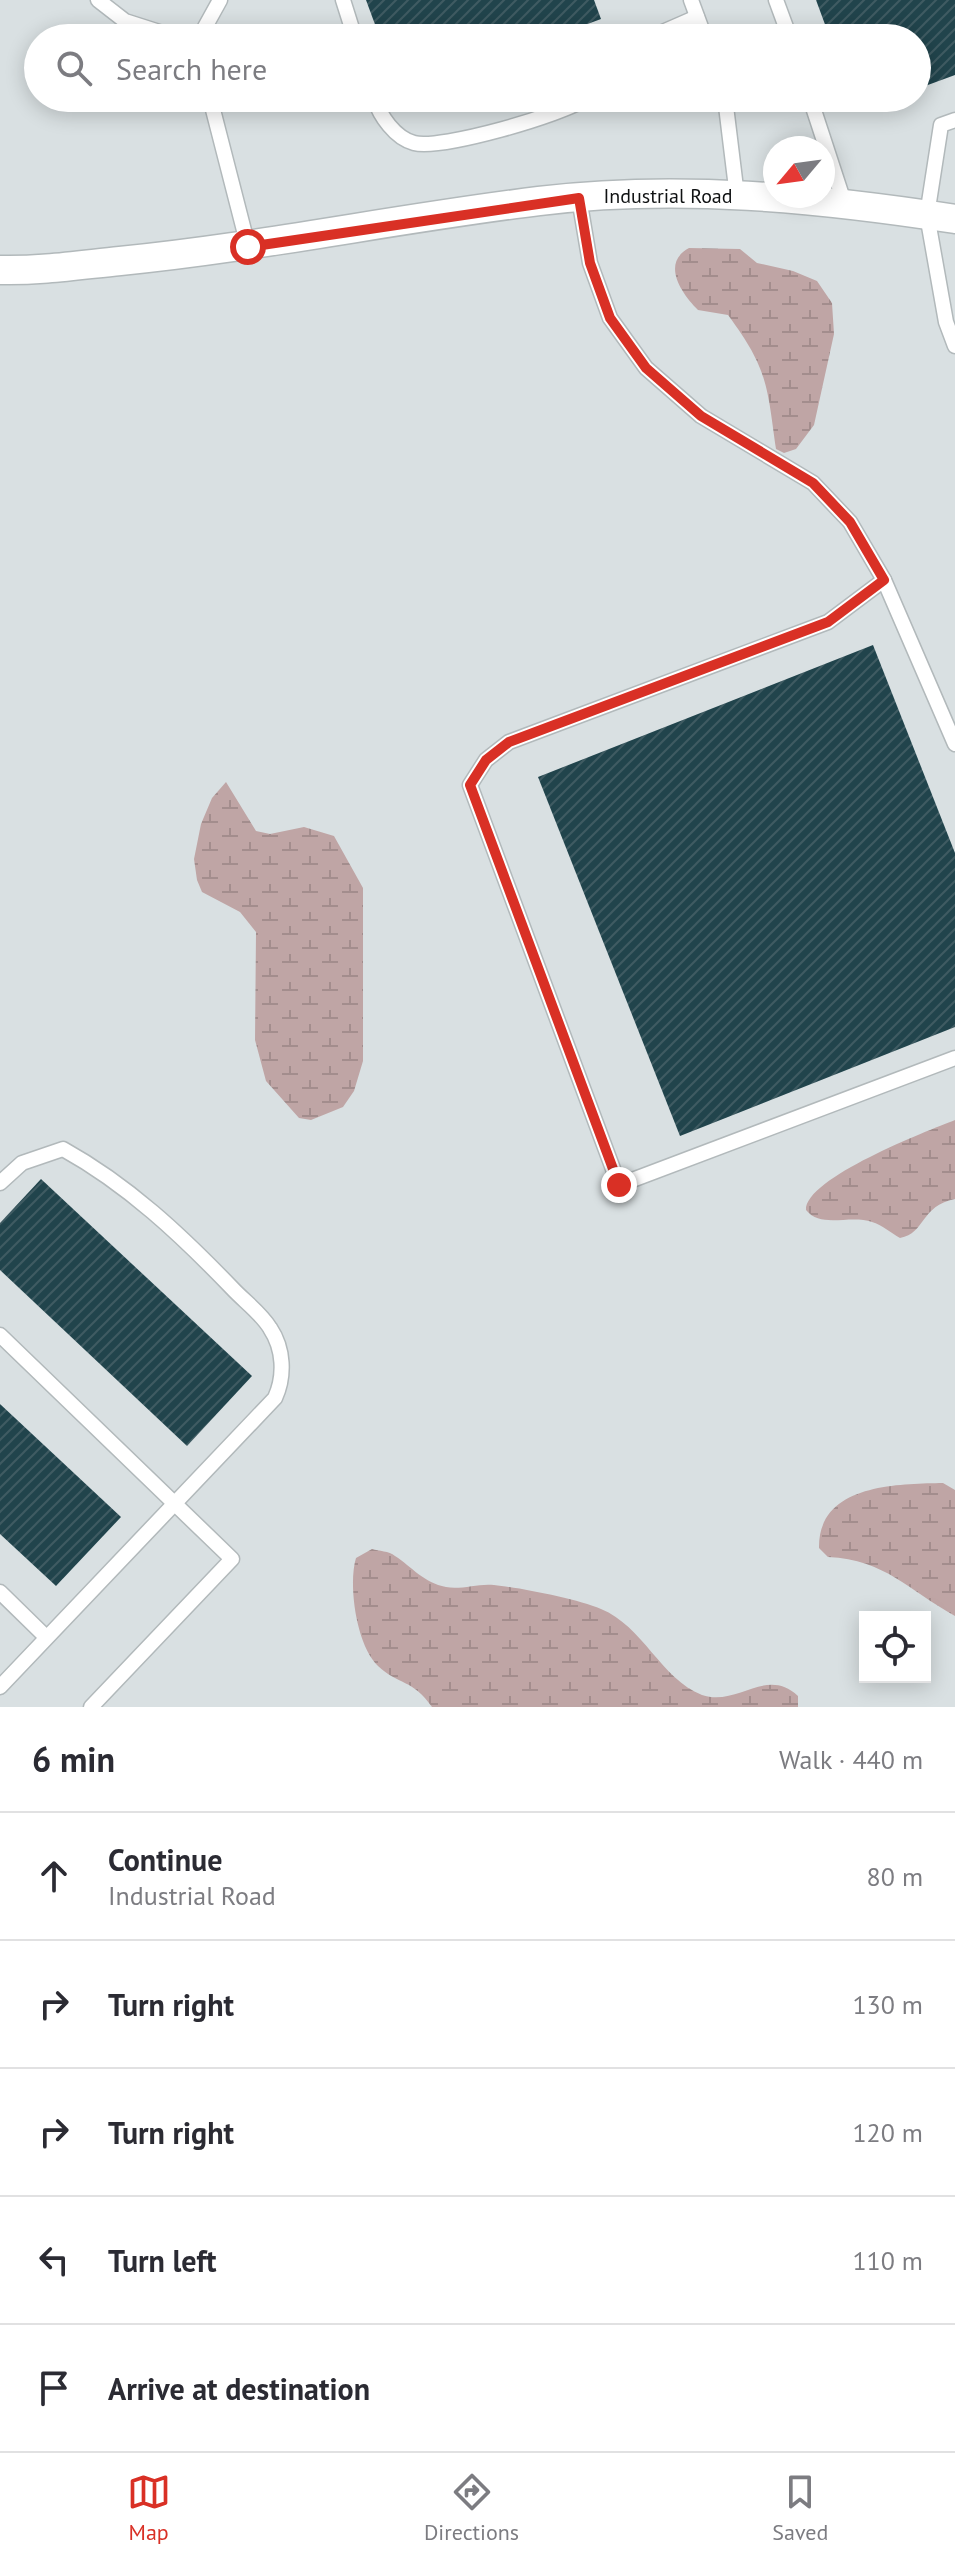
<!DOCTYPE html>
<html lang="en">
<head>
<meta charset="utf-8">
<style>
  body { margin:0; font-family:"PT Sans",sans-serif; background:#f2f2f3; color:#2b2b33 }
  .controls { position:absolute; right:24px; bottom:24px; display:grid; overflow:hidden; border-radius:0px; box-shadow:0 4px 20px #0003 }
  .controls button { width:72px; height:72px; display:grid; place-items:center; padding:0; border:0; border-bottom:2px solid #e1e1e2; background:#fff; color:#2b2b33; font:40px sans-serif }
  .compass { position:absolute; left:763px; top:136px; width:72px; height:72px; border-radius:50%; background:#fff; box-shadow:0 4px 20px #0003; rotate:241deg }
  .stop { position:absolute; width:24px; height:24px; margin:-18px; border:6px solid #d93025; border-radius:50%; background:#fff }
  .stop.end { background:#d93025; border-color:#fff; box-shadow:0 2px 8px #0008 }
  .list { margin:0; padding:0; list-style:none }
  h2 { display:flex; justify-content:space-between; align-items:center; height:104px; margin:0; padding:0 32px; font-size:34px }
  h2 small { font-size:26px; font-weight:400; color:#7c7c81 }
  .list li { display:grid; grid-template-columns:52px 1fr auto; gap:24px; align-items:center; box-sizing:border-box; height:128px; padding:0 32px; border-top:2px solid #e1e1e2 }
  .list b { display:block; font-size:30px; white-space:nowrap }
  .list p { margin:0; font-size:26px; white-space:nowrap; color:#7c7c81 }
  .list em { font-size:26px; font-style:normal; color:#7c7c81 }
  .icon { flex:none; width:44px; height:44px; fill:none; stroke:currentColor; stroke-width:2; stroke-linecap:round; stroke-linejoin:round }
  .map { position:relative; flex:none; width:955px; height:1707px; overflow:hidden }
  .search { position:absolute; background:#fff; box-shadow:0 4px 20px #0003; left:24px; right:24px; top:24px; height:88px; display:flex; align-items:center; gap:20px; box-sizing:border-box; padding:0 28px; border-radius:44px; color:#7c7c81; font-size:30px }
  .sheet { height:744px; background:#fff }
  nav { display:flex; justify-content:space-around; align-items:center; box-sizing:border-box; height:112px; border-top:2px solid #e1e1e2; background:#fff; font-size:22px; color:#7c7c81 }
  nav a { display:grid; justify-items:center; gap:4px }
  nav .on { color:#d93025 }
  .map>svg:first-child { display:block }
</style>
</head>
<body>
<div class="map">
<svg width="955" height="1707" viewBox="0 0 955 1707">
  <defs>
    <pattern id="wetland-marsh" width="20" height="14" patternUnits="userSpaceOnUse" patternTransform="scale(2)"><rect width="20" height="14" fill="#bfa5a5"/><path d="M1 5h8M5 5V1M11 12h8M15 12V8" fill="none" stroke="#a38d8d"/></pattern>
    <pattern id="building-hatch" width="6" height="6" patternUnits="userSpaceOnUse" patternTransform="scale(2)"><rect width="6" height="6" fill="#21444c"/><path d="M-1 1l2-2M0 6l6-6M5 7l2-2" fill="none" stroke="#3f5b62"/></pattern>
  </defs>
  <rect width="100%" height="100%" fill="#d9e0e2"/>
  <g fill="url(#wetland-marsh)">
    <path d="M689,248L740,249L757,263L793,271L817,281L832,303L834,334L814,425L796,449L784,453L776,449C767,385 768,369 728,315L698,310C681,293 661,263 689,248Z"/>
    <path d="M226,782L256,831L270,834L304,827L334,836L363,888V1061L354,1091L343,1107L311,1120L299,1118L266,1081L255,1040L256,932L240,912L202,892L197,880L194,859L201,824L212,798Z"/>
    <path d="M955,1120V1199C920,1206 926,1233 900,1238C891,1233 882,1225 872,1222C850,1214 821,1229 806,1210C805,1178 927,1131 955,1120Z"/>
    <path d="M943,1483L955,1490V1616C908,1590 886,1560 828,1557L819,1548C818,1484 897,1484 943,1483Z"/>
    <path d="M372,1549C379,1551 389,1551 395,1556C412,1567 424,1583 446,1587C461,1590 479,1583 494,1585C521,1588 577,1599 601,1609C643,1626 661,1679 702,1695C738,1707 766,1666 798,1696V1707H432C413,1679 398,1685 378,1666C356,1645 348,1584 356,1558Z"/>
  </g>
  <g fill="url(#building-hatch)">
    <path d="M366,0H594L601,19L550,38H380Z"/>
    <path d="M816,0H955V75L917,89V38H830Z"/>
    <path d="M852,98H892L857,111Z"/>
    <path d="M873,645L955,853V1027L680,1136L538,777Z"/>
    <path d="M41,1179L252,1376L187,1446L0,1270V1223Z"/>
    <path d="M0,1404L121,1517L56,1586L0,1534Z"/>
  </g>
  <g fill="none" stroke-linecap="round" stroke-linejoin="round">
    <g stroke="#b2b9bb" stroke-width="17">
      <g id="service">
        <path d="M98,0L125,21L178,38"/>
        <path d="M343,0L355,38"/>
        <path d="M691,0L705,38"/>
        <path d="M776,0L790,38"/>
        <path d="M199,38L220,0"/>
        <path d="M649,38L697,17"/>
        <path d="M210,98L248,246"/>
        <path d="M374,98C380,116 395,138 414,143C441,150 562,115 587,98"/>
        <path d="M725,98L737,196"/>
        <path d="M810,98L845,205"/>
        <path d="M955,120L941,125L927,215L946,322L955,346"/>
        <path d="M579,198L590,263L610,318L646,368L701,416L813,483L850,522L884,580L955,744"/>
        <path d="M884,580L828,622L509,742L486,760L470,785L619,1185L955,1058"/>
        <path d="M0,1183L22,1163L63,1149C128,1185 181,1235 232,1288C244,1301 261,1313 270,1328C284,1349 285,1376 275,1398L0,1687"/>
        <path d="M0,1335L232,1559L91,1707"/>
        <path d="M0,1592L46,1637"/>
      </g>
    </g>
    <g stroke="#b2b9bb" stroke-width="31">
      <path id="minor" d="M0,270C41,271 80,265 120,261C261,247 399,218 539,201C678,184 818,198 955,219"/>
    </g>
    <use href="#service" stroke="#fff" stroke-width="14"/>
    <use href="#minor" stroke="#fff" stroke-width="28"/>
  </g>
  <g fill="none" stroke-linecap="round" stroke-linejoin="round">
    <path stroke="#d93025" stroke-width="10" d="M248,247L579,198L590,263L610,318L646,368L701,416L813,483L850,522L884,580L828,622L509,742L486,760L470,785L619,1185"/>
  </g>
  <g text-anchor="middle" stroke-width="8" stroke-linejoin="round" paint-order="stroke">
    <g font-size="20" fill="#0f1112" stroke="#fff">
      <text x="668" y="203">Industrial Road</text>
    </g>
  </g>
</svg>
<div class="controls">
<button><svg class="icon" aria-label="locate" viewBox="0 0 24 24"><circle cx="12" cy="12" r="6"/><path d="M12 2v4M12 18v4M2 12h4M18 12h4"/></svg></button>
</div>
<svg class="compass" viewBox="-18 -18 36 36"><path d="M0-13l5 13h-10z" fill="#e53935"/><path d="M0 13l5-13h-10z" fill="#7c7c81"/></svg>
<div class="stop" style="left:248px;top:247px"></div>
<div class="stop end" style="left:619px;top:1185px"></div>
<div class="search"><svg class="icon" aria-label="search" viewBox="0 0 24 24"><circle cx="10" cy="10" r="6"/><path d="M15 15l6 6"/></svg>Search here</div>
</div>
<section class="sheet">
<h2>6 min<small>Walk · 440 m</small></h2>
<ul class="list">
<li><svg class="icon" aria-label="ahead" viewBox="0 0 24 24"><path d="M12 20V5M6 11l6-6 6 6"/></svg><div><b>Continue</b><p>Industrial Road</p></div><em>80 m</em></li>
<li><svg class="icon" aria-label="right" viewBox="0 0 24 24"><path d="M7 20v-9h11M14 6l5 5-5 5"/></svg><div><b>Turn right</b></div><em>130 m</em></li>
<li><svg class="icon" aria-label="right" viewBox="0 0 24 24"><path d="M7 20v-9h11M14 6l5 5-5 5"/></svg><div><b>Turn right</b></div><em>120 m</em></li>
<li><svg class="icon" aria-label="left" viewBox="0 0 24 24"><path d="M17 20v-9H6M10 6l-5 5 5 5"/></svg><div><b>Turn left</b></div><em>110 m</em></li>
<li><svg class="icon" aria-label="arrive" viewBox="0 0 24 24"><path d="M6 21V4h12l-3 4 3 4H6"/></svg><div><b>Arrive at destination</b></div></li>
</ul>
</section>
<nav>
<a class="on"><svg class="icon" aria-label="map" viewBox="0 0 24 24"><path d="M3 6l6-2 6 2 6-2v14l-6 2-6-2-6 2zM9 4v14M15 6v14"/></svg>Map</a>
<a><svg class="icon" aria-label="directions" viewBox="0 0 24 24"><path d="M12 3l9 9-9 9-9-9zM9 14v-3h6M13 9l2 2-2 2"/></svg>Directions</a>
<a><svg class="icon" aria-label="saved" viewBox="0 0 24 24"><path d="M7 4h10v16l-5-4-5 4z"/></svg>Saved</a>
</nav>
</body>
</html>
